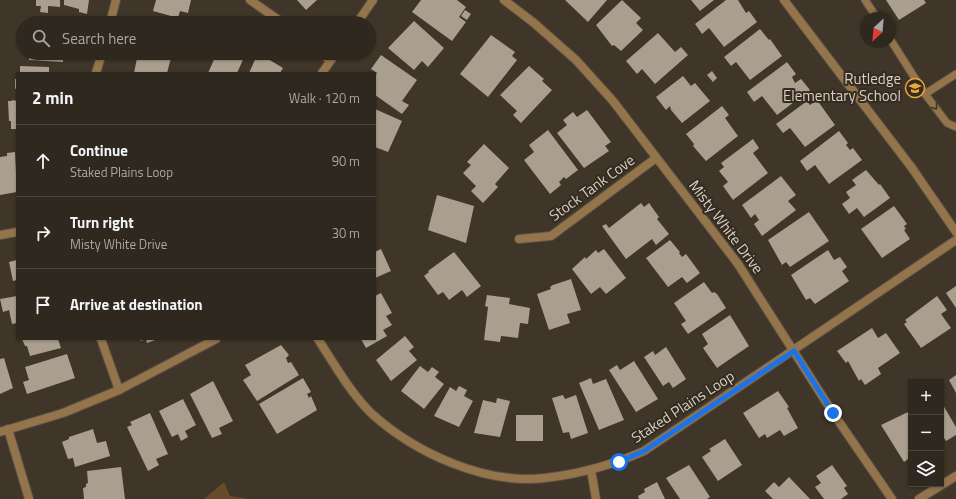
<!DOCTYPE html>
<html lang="en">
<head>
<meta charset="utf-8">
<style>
  body { margin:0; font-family:"Titillium Web",sans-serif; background:#373027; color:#f1f3f6 }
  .controls { position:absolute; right:12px; bottom:12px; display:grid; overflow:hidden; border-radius:0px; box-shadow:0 1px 3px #0004 }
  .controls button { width:36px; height:36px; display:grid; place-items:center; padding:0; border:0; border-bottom:1px solid #4a443c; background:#2f281e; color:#f1f3f6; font:20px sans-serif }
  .compass { position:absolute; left:860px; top:12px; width:36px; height:36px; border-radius:50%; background:#2f281e; box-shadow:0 1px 3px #0004; rotate:206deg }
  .stop { position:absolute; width:12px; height:12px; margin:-9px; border:3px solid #1a73e8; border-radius:50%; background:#fff }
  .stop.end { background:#1a73e8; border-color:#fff; box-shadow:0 1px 4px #0008 }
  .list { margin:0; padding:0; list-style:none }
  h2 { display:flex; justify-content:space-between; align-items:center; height:52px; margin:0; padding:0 16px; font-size:17px }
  h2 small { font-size:13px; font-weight:400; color:#a7a6a4 }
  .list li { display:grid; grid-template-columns:26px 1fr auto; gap:12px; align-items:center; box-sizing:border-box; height:72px; padding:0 16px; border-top:1px solid #4a443c }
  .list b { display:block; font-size:15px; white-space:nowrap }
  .list p { margin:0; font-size:13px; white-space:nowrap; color:#a7a6a4 }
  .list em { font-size:13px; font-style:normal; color:#a7a6a4 }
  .icon { flex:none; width:22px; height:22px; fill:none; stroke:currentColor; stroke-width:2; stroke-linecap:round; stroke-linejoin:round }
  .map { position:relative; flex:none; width:956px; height:499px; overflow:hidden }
  .search { position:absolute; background:#2f281e; box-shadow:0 1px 3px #0004; left:16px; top:16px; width:360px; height:44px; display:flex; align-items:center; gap:10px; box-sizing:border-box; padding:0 14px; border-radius:22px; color:#a7a6a4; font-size:15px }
  .panel { position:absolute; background:#2f281e; box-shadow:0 1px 3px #0004; left:16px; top:72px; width:360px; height:268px; border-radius:0px }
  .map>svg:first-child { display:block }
</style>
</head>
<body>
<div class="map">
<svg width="956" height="499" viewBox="0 0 956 499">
  <rect width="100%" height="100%" fill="#3f3528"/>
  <path fill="#664d2a" d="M224,482L230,496L249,499H204Z"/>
  <g fill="#aa9e8e">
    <path d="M36,0H60V7L48,6V13L40,12L41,6H36Z"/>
    <path d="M64,0H89L87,14L79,12V9L64,5Z"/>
    <path d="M156,0H191L188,13L180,11L178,18L153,11Z"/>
    <path d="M297,0H317L306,10Z"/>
    <path d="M421,0H457L466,7L459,17L466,22L452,41L412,12Z"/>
    <path d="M565,0H607L588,22Z"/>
    <path d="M622,0L641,18L636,23L643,30L621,51L614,45L612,46L596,25Z"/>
    <path d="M691,0H714L700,11Z"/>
    <path d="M726,0H738L746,13L749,11L757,22L724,47L709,28L702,34L695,24Z"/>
    <path d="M886,0H924L926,3L899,20Z"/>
    <path d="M465,10L471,14L467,20L461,16Z"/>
    <path d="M148,17L166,23H147Z"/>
    <path d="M414,21L444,48L428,67L422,61L414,70L388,48Z"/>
    <path d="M760,29L769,40L770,39L782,56L750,80L736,62L731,66L724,57Z"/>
    <path d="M658,33L675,52L681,47L688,55L655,84L642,69L637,74L626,61Z"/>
    <path d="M491,35L515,52L512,56L517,60L488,97L460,74Z"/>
    <path d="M29,53H63V62L29,60Z"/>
    <path d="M138,53H152L171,58L167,73H134Z"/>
    <path d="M217,53H246L237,73H208Z"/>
    <path d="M258,53L283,68L280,73H249Z"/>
    <path d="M381,55L417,80L402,101L409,105L402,114L375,95V76L377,73L371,69Z"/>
    <path d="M787,62L796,74L792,77L795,83L801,79L810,90L777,115L762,96L754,102L747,92Z"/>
    <path d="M20,66L49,67V73H20Z"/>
    <path d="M529,66L544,79L542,81L552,90L521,123L513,115L517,111L500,95Z"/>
    <path d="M712,71L717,78L713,82L707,75Z"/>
    <path d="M683,76L691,86L695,83L710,101L682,123L671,110L670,106L666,110L656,97Z"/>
    <path d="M15,79H17V88L15,89Z"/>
    <path d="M12,100L17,101V129H11V121H9L8,101H12Z"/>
    <path d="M817,100L835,125L805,147L790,128L783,133L776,124L807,101L810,105Z"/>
    <path d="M722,106L729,115L725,118L738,136L706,161L693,146L694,144L686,134Z"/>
    <path d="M375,109L402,121L388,152L375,147Z"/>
    <path d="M587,110L611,142L605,146L609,151L584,168L557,133L567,125L563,120L573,112L577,117Z"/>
    <path d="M548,130L578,170L566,179L564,177L559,182L561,185L550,194L524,160L534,152L529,145Z"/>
    <path d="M839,131L848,143L846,145L850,150L853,148L862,160L829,184L815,165L807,171L800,161Z"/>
    <path d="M753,139L759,148L753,153L768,173L733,200L723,186L728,182L719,171L724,167L721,163Z"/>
    <path d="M484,144L509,168L495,184L498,187L483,203L471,191L476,186L463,173L471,165L467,162Z"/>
    <path d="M15,152L17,192L0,195V157L7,156V153Z"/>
    <path d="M866,170L879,185L880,184L890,198L864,217L857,208L849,214L842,204L850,198L846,192L856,185L852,180Z"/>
    <path d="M781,176L796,195L788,201L796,210L762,236L754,224L759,220L755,214L751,218L742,205Z"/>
    <path d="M437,195L474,206L466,243L428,230Z"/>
    <path d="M641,203L644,207L649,203L659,217L657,219L669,234L656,245L652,239L626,259L602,226L606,224L609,228Z"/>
    <path d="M894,206L907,224L904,226L906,229L904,230L910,239L882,258L861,229Z"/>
    <path d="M809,212L829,241L790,267L786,262L782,265L768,240Z"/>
    <path d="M670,240L680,252L679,253L682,257L686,254L700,273L687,283L682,277L668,287L646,258Z"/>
    <path d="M381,249L391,271L375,278V252Z"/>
    <path d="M604,249L626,278L606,294L600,287L591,294L572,269L585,257L586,259L596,250L598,253Z"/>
    <path d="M828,250L834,260L840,257L847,267L842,271L849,281L815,304L810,298L806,300L791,275Z"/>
    <path d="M454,252L481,286L467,297L462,290L449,300L443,292L438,295L424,276L429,272L428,271Z"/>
    <path d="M17,260V280L13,281L9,262Z"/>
    <path d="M571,279L581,310L567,314L570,323L549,330L537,294L551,289L550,287L553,285Z"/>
    <path d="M704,282L712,293L714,292L717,294L726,308L688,334L681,324L686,321L674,303Z"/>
    <path d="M956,286V308L946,293Z"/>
    <path d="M381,293L392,313L386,316L392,325L383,330L387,336L366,348L361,339H375V296Z"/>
    <path d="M487,295L510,298L509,304L530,308L528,324L520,323L518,338L501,336L500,342L484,340L488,307L485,306Z"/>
    <path d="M17,296V323L12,324L9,310L3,312L0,299Z"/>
    <path d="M937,296L947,310L941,314L951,328L921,348L904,324L907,322L905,320Z"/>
    <path d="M730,315L749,346L717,368L703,348L708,344L702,334Z"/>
    <path d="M872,328L878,338L886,333L900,353L878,368L881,374L865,385L861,379L859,381L848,361L846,363L837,351Z"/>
    <path d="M405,336L414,347L409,351L417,360L391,381L376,360Z"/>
    <path d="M22,339H58L61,348L30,356L27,346H25Z"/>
    <path d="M140,339H158L147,343L146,339L141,341Z"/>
    <path d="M281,345L289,355L286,358L288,363L291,362L299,375L257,401L243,380L251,375L245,365Z"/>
    <path d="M666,347L686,379L673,388L669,382L663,386L644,357L653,351L655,355Z"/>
    <path d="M67,354L75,378L27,394L23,382L29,380L25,367Z"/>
    <path d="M4,358L13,388L0,394V359Z"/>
    <path d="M634,361L658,399L636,412L609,370L617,365L620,370Z"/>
    <path d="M420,366L428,372L432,367L439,372L435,377L444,384L424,409L401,391Z"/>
    <path d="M956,375V393L949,380Z"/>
    <path d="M303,378L311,392L307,394L309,398L311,396L317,410L277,434L259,404Z"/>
    <path d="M591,378L593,384L606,379L624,420L599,430L579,383Z"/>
    <path d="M213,381L233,421L219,428L222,434L212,438L190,394Z"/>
    <path d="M459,386L467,390L464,396L473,401L459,427L434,416L450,387L456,391Z"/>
    <path d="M778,391L789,407L787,408L798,428L784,436L780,430L767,438L765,434L759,438L743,413Z"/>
    <path d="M563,395L565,399L576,395L588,433L571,439L569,432L563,433L552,398Z"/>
    <path d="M497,398L510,401L500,437L474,433L483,400L496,403Z"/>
    <path d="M183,399L196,425L185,431L188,437L181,441L178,434L172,437L159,411Z"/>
    <path d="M943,405L956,427V435L946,441L944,438L941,440V406Z"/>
    <path d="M908,412L911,417V461L908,459L904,462L881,425Z"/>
    <path d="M150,413L168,454L156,459L159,465L148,471L127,427L132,425L130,422Z"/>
    <rect x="516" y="415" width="27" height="26"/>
    <path d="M93,429L97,443L106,441L110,456L75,467L73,458L68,459L62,442L69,439V437Z"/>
    <path d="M725,439L742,465L718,481L702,457L711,451L709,449Z"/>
    <path d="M689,465L710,497L707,499H680L666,478Z"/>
    <path d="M832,465L847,486L844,488L848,494L841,499H824L815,487L821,483L816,476Z"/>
    <path d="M121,467L125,499H84L83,488L86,487V484L88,483L87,471Z"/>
    <path d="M789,477L810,499H773L765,491L774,482L779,487Z"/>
    <path d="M657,482L665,499H639L638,496L645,492L644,489Z"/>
  </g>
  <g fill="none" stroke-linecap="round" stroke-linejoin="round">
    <g stroke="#5a5145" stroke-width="9">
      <g id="lane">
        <path d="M865,0L877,18"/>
        <path d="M890,39L925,94"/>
        <path d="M956,74L925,94L947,123L956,127"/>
      </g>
    </g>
    <g stroke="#5a5145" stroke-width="10">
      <g id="street">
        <path d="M250,0L283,23"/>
        <path d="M504,0L534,23L576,60L613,101L738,264L833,413L892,499"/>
        <path d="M784,0L912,168L956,232"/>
        <path d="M110,23L116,0"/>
        <path d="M357,23L373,0"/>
        <path d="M321,53L330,60"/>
        <path d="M96,73L102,53"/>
        <path d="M322,73L336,53"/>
        <path d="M0,235L17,232"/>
        <path d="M519,239L551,236L656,158"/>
        <path d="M101,339L119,390"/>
        <path d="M318,339C334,364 350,392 371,413C415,453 485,485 545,478C580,474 612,465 644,451L956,240"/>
        <path d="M8,429L29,499"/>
        <path d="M0,432L63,413L119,390L216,339"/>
        <path d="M591,470L596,499"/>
        <path d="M919,499L956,476"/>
      </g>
    </g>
    <use href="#lane" stroke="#93744b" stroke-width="7"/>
    <use href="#street" stroke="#93744b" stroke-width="8"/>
  </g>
  <defs><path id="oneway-chevron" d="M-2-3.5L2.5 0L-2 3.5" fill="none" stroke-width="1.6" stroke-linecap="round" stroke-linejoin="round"/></defs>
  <use stroke="#433625" href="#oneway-chevron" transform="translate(935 107) rotate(53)"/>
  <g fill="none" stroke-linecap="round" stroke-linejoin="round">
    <path stroke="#1a73e8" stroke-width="5" d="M619,462L644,451L794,351L833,413"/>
  </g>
  <defs>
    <g id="school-ring" transform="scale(1)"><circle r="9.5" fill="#352b1e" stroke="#eda83c" stroke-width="1.5"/><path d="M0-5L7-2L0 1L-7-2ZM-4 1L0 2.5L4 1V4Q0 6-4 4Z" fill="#eda83c"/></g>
  </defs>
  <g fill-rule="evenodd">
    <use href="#school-ring" x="915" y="88"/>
  </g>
  <g text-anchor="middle" stroke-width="4" stroke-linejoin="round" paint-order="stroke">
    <g font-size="15" fill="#d6d0c8" stroke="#352b1e" text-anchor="end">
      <text x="901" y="84">Rutledge<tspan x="901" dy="17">Elementary School</tspan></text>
    </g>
    <g font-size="15" fill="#d6d0c8" stroke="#352b1e">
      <text transform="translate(592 188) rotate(-36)" y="5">Stock Tank Cove</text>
      <text transform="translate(726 227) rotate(53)" y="5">Misty White Drive</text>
      <text transform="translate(683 407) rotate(-33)" y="5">Staked Plains Loop</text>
    </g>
  </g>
</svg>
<div class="controls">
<button>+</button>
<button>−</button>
<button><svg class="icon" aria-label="layers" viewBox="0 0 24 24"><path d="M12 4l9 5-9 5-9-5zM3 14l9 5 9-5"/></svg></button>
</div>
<svg class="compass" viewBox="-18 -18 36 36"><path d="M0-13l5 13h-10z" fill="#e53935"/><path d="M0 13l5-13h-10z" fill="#a7a6a4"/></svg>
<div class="stop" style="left:619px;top:462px"></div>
<div class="stop end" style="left:833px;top:413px"></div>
<div class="search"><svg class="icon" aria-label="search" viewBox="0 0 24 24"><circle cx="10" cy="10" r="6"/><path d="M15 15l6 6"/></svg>Search here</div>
<section class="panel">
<h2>2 min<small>Walk · 120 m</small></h2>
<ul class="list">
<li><svg class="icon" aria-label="ahead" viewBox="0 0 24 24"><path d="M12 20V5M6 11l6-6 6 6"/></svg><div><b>Continue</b><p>Staked Plains Loop</p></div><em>90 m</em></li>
<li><svg class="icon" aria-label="right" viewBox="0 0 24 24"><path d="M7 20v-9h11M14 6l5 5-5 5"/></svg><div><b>Turn right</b><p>Misty White Drive</p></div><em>30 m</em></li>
<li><svg class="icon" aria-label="arrive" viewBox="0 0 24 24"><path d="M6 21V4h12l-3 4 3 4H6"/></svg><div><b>Arrive at destination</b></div></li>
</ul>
</section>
</div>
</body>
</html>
